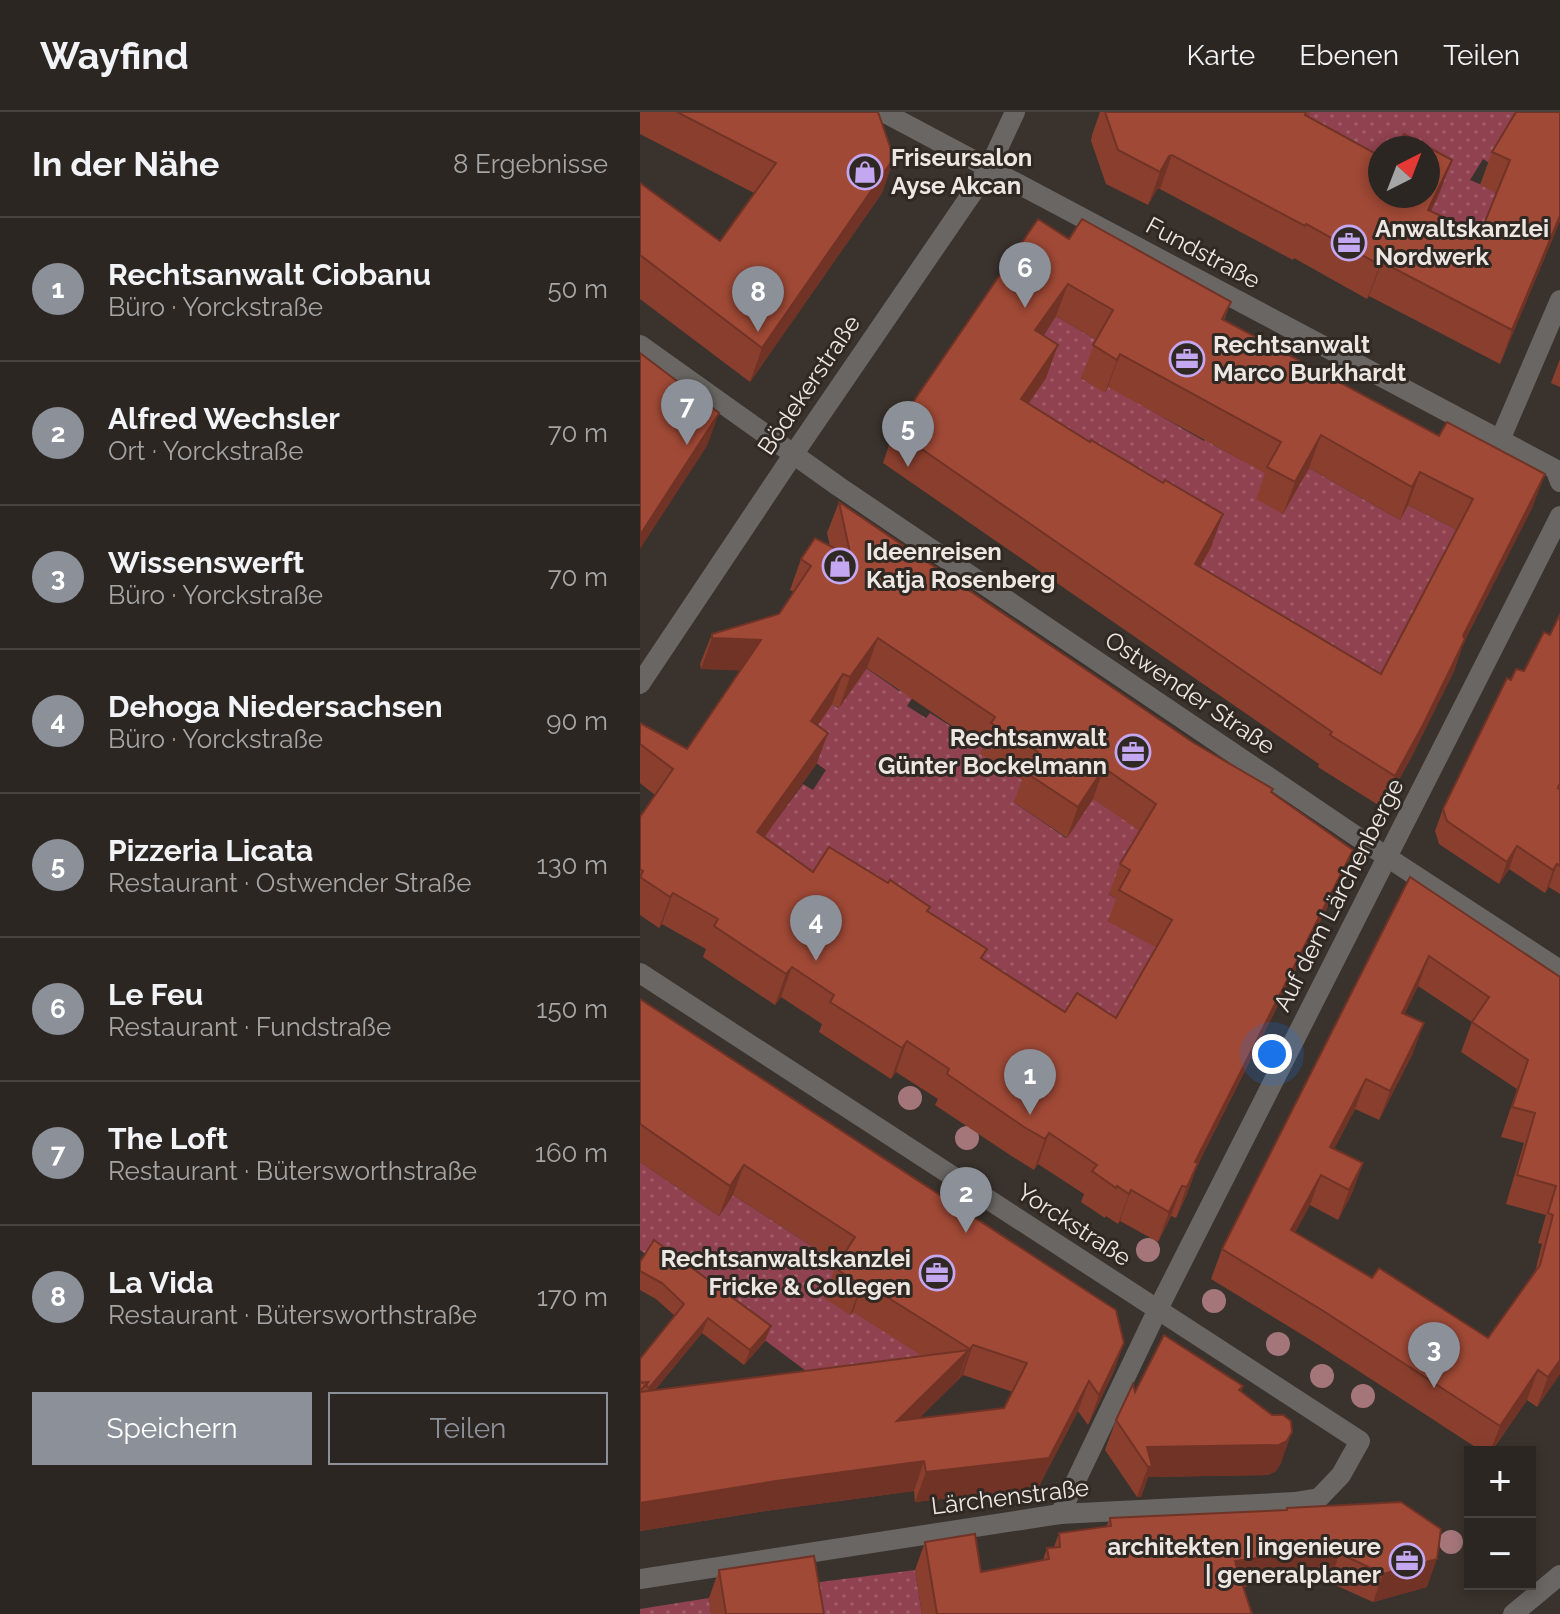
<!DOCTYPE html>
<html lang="de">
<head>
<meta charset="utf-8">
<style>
  body { margin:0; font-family:Raleway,sans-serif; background:#342e2a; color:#f1f3f6 }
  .controls { position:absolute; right:24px; bottom:24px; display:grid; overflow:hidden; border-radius:0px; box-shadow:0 4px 12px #0003 }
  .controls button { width:72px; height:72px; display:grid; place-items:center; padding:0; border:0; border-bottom:2px solid #484340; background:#2c2622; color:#f1f3f6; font:40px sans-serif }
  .compass { position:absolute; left:728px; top:24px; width:72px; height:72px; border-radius:50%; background:#2c2622; box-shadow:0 4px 12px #0003; rotate:42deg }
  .you { position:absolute; left:632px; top:942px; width:28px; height:28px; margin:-20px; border:6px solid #fff; border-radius:50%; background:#1a73e8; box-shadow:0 0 0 12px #1a73e833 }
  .badge { display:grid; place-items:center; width:52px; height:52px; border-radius:50%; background:#8c9099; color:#fff; font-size:26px; font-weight:700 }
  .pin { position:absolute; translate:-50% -66px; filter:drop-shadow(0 2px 4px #0008) }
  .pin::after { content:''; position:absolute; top:42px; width:28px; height:24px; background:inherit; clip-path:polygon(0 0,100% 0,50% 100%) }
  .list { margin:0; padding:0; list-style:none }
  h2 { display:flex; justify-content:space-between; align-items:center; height:104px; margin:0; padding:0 32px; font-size:34px }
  h2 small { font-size:26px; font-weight:400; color:#a6a5a5 }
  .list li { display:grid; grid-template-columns:52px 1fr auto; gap:24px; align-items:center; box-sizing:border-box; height:144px; padding:0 32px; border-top:2px solid #484340 }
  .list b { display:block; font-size:30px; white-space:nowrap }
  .list p { margin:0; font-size:26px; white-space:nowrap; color:#a6a5a5 }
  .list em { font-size:26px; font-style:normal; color:#a6a5a5 }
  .actions { display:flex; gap:16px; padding:24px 32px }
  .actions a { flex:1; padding:18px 0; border:2px solid #8c9099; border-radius:0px; text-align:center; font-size:28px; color:#8c9099 }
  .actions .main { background:#8c9099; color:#fff }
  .map { position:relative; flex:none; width:920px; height:1502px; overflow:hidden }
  header { display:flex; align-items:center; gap:48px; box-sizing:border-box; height:112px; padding:0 40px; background:#2c2622; border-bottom:2px solid #484340 }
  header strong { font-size:38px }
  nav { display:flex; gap:44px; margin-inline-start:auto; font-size:28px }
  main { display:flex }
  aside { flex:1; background:#2c2622 }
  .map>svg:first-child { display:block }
</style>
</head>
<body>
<header>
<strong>Wayfind</strong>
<nav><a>Karte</a><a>Ebenen</a><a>Teilen</a></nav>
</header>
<main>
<aside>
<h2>In der Nähe<small>8 Ergebnisse</small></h2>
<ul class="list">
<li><span class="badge">1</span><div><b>Rechtsanwalt Ciobanu</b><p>Büro · Yorckstraße</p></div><em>50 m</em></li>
<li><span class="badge">2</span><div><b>Alfred Wechsler</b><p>Ort · Yorckstraße</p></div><em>70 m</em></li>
<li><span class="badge">3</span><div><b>Wissenswerft</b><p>Büro · Yorckstraße</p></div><em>70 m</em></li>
<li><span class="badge">4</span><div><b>Dehoga Niedersachsen</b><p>Büro · Yorckstraße</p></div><em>90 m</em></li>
<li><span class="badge">5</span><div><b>Pizzeria Licata</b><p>Restaurant · Ostwender Straße</p></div><em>130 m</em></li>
<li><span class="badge">6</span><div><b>Le Feu</b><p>Restaurant · Fundstraße</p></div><em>150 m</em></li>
<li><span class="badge">7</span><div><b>The Loft</b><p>Restaurant · Bütersworthstraße</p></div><em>160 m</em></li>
<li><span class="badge">8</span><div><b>La Vida</b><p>Restaurant · Bütersworthstraße</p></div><em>170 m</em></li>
</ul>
<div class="actions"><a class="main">Speichern</a><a>Teilen</a></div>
</aside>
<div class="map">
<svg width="920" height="1502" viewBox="0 0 920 1502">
  <defs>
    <pattern id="garden-dots" width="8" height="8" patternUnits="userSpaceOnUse" patternTransform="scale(2)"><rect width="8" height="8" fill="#904250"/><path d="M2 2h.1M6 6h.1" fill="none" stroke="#a05d69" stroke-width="1.8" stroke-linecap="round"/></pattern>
  </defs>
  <rect width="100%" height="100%" fill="#3a322d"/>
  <g fill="url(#garden-dots)">
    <path d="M670,0H885L864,60L843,47L830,68L853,78L857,83L846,120L774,156L793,79L788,36H740V84L733,107L653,37Z"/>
    <path d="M416,204L461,231L441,266L465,280L469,274L564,329L576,309L582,312L572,332L607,351L618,332L642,402L669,356L760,408L768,393L821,420L740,575L543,485L570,435L348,310Z"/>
    <path d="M219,551L259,579L281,573L267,594L286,606L290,601L312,615L319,605L395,646L374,690L426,726L469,663L505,723L469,782L479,789L468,809L503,828L525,831L505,954L48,723L112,689L138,706L163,672L173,678L186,658L144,628L169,626L192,592L198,596Z"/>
    <path d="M0,1050L79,1104L93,1083L204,1155L210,1203L243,1155L314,1205L268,1289L198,1283L38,1163L0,1138Z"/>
    <path d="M275,1458L282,1502H169L164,1472Z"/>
    <path d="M69,1486L71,1502H0V1497Z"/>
  </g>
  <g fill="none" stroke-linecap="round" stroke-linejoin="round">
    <g stroke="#696663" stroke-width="20">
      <path d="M243,0L915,357L920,370"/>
      <path d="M0,233L198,374L747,745L920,858"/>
      <path d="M860,328L920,188"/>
      <path d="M0,861L720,1329L701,1363L679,1386L655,1390L420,1402L0,1467"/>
      <path d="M420,1402L517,1199L920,404"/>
    </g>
    <g stroke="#696663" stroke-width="20">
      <path d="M0,572L153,343L348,58L375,0"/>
      <path d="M873,1502L920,1463"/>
    </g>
  </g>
  <g fill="#a47679">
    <circle cx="270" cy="986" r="12"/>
    <circle cx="327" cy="1026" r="12"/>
    <circle cx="508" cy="1138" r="12"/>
    <circle cx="574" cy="1189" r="12"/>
    <circle cx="638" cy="1232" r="12"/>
    <circle cx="682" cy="1264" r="12"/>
    <circle cx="723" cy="1284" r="12"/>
    <circle cx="811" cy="1430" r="12"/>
  </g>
  <g fill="#8a3f2e" fill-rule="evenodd">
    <path d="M0,0H238L254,46L242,81L110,270L0,187V71L80,129L114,81L0,22Z"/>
    <path d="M460,0H670L668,4L799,82L791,99L840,122L856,81L840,73L852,40L920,0V109L860,252L729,184L727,187L654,146L653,148L520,77H517L508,93L466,72L451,29L452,23Z"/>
    <path d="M429,127L591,190L584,208L893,394L823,532L814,559L771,646L743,696L678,655L679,652L243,351L254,318ZM416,204L456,228L441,266L465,281L468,275L625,361L616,387L643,402L669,356L760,408L768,393L817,418L741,562L560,455L571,435L388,292L406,266L403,223Z"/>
    <path d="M920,247V275L911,271Z"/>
    <path d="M199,390L554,631L632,680L713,738L701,768L557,1054L547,1082L536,1106L531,1104L518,1130L480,1109L478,1112L466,1104L465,1106L441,1090L444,1082L398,1052L394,1058L373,1045L295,993L298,987L256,960L251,967L179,920L182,912L141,885L135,893L63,845L66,837L22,812L19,816L0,803V705L15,683L0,671V611L47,637L100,558L61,557L60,552L72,522L139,502L154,480L150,478L161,447L190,434L187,421ZM227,556L343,635L340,642L382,668L374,690L427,726L453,687L500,719L480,752L469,782L476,787L468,809L517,836L476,906L425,900L343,847L288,799L290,795L248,771L173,760L124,725L177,651L178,613L192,592L199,596Z"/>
    <path d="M920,502V782L909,775L905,781L869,757L859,772L799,732L795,719L803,697L871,568L884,559L910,523Z"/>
    <path d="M770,765L920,865V1262L897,1295L887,1288L851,1340H843L674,1230L571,1167L582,1137ZM778,874L832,910L821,940L877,977L861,1025L884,1031L866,1092L906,1103L898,1131L902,1132L895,1160L848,1226L732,1166L655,1120L670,1093L698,1108L712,1081L723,1051L694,1037L715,997L739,1008L773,941L764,902Z"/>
    <path d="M0,887L484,1231L473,1261L448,1313L438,1299L398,1376L275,1390L274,1379L125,1399L0,1419V1247L35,1204L16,1187L0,1178V1150L131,1214L125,1229L104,1253L62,1221L15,1278L282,1244L213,1200L210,1203L184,1186L195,1156L198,1151L93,1083L79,1104L0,1050ZM323,1263L373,1280L364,1296L279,1306Z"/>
    <path d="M603,1274L601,1280L641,1351L636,1359L628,1363L508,1365L501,1385H497L465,1338L476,1308L495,1280Z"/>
    <path d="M647,1396L787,1475L733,1490L695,1473L692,1463L617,1468L615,1473L603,1475L612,1502H282L275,1458L285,1430L341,1460L403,1448L407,1436L414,1435L419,1421L466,1415L470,1406L646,1398Z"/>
    <path d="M79,1458L184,1502H71L69,1486Z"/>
  </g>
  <g fill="#703326">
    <path d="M532,43L520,77H517L508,93L520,60L529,44Z"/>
    <path d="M254,46L242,81L110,270L122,236Z"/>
    <path d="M812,48L799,82L775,131L788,98Z"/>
    <path d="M920,104V109L860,252L872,218Z"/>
    <path d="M742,150L729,184L727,187L740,153Z"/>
    <path d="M428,172L416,204L383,251L395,218Z"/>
    <path d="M418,233L406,266L369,320L381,287Z"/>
    <path d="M480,242L468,275L465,281L477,248Z"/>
    <path d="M79,301L67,334L0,437V423Z"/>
    <path d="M681,323L669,356L643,402L655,370Z"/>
    <path d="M780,360L768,393L760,408L772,375Z"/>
    <path d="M905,362L893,394L823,532L814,559L771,646L743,696L755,664L823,524Z"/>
    <path d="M583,402L571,435L543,485L555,452Z"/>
    <path d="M72,526L121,528L110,559L61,557Z"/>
    <path d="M238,526L227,556L199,596L210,565Z"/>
    <path d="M203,562L192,592L160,639L171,609Z"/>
    <path d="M188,621L177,651L106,751L117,720Z"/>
    <path d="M464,656L453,687L427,726L438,695Z"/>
    <path d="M877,734L869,757L859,772L867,750Z"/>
    <path d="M713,738L701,768L557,1054L547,1082L536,1106L555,1050Z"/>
    <path d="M917,752L909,775L905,781L913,758Z"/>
    <path d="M33,781L22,812L19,816L30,785Z"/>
    <path d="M789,844L778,874L751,931L762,901Z"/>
    <path d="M152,855L141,885L135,893L146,862Z"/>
    <path d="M784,911L773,941L739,1008L750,979Z"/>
    <path d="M267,929L256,960L251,967L262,936Z"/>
    <path d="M726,967L715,997L680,1064L690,1035Z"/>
    <path d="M409,1021L398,1052L394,1058L405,1027Z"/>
    <path d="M723,1051L712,1081L698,1108L709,1078Z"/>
    <path d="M104,1053L93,1083L79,1104L90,1074Z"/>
    <path d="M681,1063L670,1093L641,1147L651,1118Z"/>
    <path d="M542,1074L531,1104L518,1130L529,1100Z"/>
    <path d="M491,1078L480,1109L478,1112L489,1082Z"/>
    <path d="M223,1170L213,1200L210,1203L221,1173Z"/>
    <path d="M68,1206L62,1221L3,1292L9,1276Z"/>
    <path d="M131,1214L125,1229L104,1253L110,1238Z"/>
    <path d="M484,1231L473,1261L448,1313L459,1283Z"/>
    <path d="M333,1233L323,1263L319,1267L330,1237Z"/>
    <path d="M329,1238L318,1268L246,1339L257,1309Z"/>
    <path d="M920,1248V1262L897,1295L908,1265Z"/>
    <path d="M898,1258L887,1288L850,1340L860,1314Z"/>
    <path d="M449,1269L438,1299L398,1376L275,1390L286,1360Z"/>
    <path d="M652,1320L641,1351L636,1359L628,1363L508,1365L501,1385H497L508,1355L507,1335Z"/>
    <path d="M284,1349L274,1379L125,1399L0,1419V1391L136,1369Z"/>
    <path d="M702,1435L692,1463L617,1468L615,1473L584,1477L595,1449L625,1440Z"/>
    <path d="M797,1447L787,1475L733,1490L743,1462Z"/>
  </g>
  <g fill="#a04936" stroke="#703326" stroke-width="2" fill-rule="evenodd">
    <path d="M37,0H238L254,46L122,236L0,143V71L80,129L136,51Z"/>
    <path d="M465,0H666L665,3L740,44V84H788V36H757L764,22L812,48L788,98L840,122L870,48L852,40L876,0H920V104L872,218L742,150L740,153L666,112L665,114L532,43L529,44L520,60L478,38Z"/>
    <path d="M398,107L429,127L442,107L591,190L582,207L799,324L807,310L905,362L823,524L825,527L783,613L755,664L690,623L692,620L254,318ZM428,172L473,198L453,233L477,248L480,242L641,330L627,355L655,370L681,323L772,375L780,360L833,387L741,562L555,452L583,402L525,368L523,371L451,328L450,330L381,287L418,233L395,218Z"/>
    <path d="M0,241L79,301L0,423Z"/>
    <path d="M199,390L554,631L633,677L631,680L713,738L555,1050L558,1051L547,1075L542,1074L529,1100L491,1078L489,1082L477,1074L476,1076L452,1059L457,1053L409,1021L405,1027L384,1015L307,962L309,957L267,929L262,936L190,890L194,883L152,855L146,862L74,814L78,807L33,781L30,785L0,765L3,759L0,757V705L33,657L0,632V611L47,637L121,528L72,526V522L139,502L171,454L161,447L175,426L211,445ZM238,526L355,605L351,611L398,640L385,660L438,695L464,656L516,692L480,752L490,758L479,778L532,808L476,906L437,881L425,900L341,846L347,837L287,799L290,795L250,768L248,771L189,735L173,760L117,720L188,621L171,609L203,562L210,565Z"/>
    <path d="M920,502V671L918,676L920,677V754L917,752L913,758L877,734L867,750L807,709L803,697L867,566L871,568L876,557L884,559L904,520L910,523Z"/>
    <path d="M770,765L920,865V1248L908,1265L898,1258L860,1314L685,1200L582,1137ZM789,844L849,885L832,910L888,948L872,995L895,1001L877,1063L916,1074L908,1101L913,1103L900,1153L848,1226L739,1156L732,1166L651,1118L681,1063L709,1078L723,1051L690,1035L726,967L750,979L784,911L762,901Z"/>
    <path d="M0,887L476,1198L484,1231L459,1283L449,1269L409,1346L286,1360L284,1349L136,1369L0,1391V1280L329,1238L257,1309L364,1296L387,1251L333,1233L330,1237L223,1170L221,1173L195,1156L215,1125L104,1053L90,1074L0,1012Z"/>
    <path d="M14,1128L131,1214L110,1238L68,1206L9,1276L6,1274L8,1270L2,1271L0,1269V1247L44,1192L22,1171L0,1159V1150Z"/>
    <path d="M524,1223L603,1274L599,1278L632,1303H643L651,1309L652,1320L647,1329L639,1333L507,1335L512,1354L508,1355L476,1308L493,1272L495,1280Z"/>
    <path d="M8,1270L0,1279V1271Z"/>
    <path d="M761,1390L801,1417L797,1447L743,1462L705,1444L702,1435L625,1440V1445L595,1449L612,1502H297L285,1430L335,1422L341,1460L409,1447L407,1436L420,1435L419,1421L471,1414L470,1406L647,1398V1396Z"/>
    <path d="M174,1444L184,1502H86L79,1458Z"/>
  </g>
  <defs>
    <g id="shop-ring" transform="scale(1.8)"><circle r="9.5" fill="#302823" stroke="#c4a7f1" stroke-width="1.5"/><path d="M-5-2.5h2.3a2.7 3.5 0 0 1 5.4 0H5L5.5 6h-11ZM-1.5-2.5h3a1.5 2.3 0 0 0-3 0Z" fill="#c4a7f1"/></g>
    <g id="office-ring" transform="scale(1.8)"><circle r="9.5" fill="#302823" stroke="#c4a7f1" stroke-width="1.5"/><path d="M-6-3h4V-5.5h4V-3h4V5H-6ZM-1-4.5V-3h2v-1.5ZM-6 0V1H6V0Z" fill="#c4a7f1"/></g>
  </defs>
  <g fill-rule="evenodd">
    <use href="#shop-ring" x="225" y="60"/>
    <use href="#office-ring" x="709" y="131"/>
    <use href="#office-ring" x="547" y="247"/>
    <use href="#shop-ring" x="200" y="454"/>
    <use href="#office-ring" x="493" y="640"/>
    <use href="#office-ring" x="297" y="1161"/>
    <use href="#office-ring" x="767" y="1449"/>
  </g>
  <g text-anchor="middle" stroke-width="6" stroke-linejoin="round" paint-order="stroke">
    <g font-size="24" font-weight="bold" fill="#ece7e3" stroke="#302823" text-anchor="start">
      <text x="251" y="54">Friseursalon<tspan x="251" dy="28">Ayse Akcan</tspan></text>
      <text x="735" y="125">Anwaltskanzlei<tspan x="735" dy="28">Nordwerk</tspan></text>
      <text x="573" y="241">Rechtsanwalt<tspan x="573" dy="28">Marco Burkhardt</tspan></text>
      <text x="226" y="448">Ideenreisen<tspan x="226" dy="28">Katja Rosenberg</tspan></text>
      <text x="467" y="634" text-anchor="end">Rechtsanwalt<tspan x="467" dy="28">Günter Bockelmann</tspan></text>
      <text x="271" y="1155" text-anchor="end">Rechtsanwaltskanzlei<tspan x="271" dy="28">Fricke &amp; Collegen</tspan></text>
      <text x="741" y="1443" text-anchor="end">architekten | ingenieure<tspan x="741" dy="28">| generalplaner</tspan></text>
    </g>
    <g font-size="24" fill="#ece7e3" stroke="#302823">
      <text transform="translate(563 141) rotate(28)" y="8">Fundstraße</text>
      <text transform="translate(169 273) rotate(-56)" y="8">Bödekerstraße</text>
      <text transform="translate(550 581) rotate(34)" y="8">Ostwender Straße</text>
      <text transform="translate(699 783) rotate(-63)" y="8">Auf dem Lärchenberge</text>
      <text transform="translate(434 1113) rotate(33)" y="8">Yorckstraße</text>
      <text transform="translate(370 1385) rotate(-7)" y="8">Lärchenstraße</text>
    </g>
  </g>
</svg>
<div class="controls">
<button>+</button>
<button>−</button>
</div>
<svg class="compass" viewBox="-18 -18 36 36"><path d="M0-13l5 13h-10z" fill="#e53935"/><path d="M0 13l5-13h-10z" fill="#a6a5a5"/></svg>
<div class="you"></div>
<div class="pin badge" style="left:390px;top:1003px">1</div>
<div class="pin badge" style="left:326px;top:1121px">2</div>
<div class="pin badge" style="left:794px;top:1276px">3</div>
<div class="pin badge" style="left:176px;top:849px">4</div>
<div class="pin badge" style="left:268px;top:355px">5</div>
<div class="pin badge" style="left:385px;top:196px">6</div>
<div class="pin badge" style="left:47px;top:333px">7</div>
<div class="pin badge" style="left:118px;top:220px">8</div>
</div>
</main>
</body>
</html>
